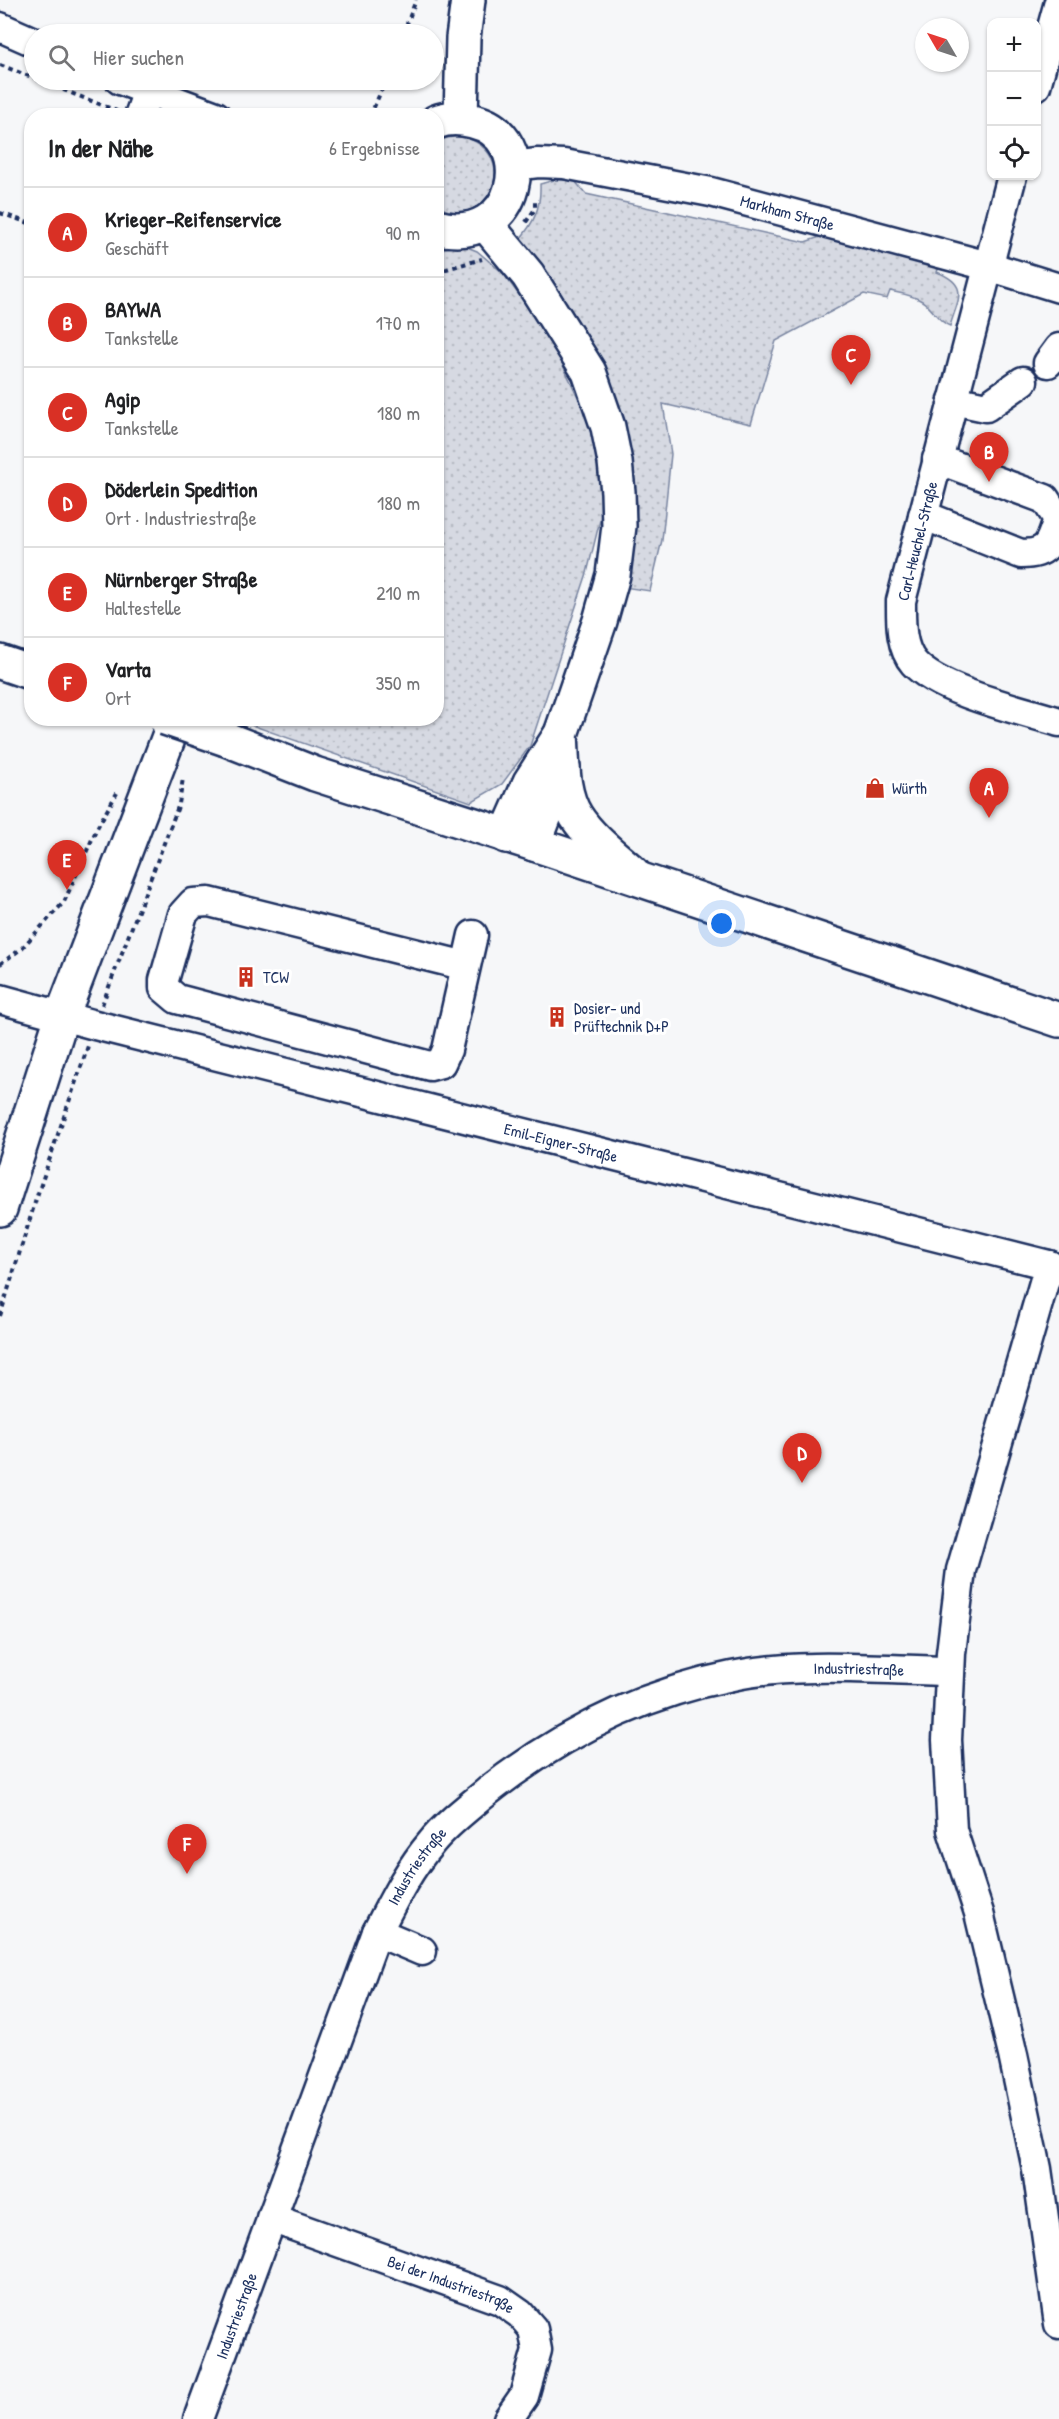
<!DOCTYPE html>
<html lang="de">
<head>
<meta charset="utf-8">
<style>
  body { margin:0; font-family:"Patrick Hand",sans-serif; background:#f6f6f6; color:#202124 }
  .controls { position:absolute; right:18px; top:18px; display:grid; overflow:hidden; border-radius:12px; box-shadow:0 2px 4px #0004 }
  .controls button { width:54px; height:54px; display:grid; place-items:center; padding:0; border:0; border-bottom:2px solid #e0e0e0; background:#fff; color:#202124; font:30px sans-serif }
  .compass { position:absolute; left:915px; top:18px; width:54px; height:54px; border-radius:50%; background:#fff; box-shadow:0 2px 4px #0004; rotate:309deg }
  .you { position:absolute; left:722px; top:924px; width:21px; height:21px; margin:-15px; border:4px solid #fff; border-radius:50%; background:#1a73e8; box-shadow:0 0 0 9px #1a73e833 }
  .badge { display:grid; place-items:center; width:39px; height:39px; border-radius:50%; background:#d93025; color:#fff; font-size:20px; font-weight:700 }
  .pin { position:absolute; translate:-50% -50px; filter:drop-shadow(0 2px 3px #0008) }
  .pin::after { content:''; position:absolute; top:32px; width:21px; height:18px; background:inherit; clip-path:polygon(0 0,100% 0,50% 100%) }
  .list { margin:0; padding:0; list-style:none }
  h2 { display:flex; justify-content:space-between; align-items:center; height:78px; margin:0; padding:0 24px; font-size:26px }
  h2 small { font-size:20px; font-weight:400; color:#757577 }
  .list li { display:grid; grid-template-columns:39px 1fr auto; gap:18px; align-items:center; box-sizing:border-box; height:90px; padding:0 24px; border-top:2px solid #e0e0e0 }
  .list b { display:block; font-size:22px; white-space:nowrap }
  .list p { margin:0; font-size:20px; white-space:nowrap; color:#757577 }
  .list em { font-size:20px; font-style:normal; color:#757577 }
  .icon { flex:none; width:33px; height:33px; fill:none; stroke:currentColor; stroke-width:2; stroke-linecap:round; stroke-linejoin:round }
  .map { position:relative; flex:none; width:1059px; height:2419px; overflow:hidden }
  .search { position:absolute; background:#fff; box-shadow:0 2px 4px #0004; left:24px; top:24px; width:420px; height:66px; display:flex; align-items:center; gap:15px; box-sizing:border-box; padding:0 21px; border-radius:33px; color:#757577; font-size:22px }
  .panel { position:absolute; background:#fff; box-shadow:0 2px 4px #0004; left:24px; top:108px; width:420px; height:618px; border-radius:24px }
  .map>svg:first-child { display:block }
</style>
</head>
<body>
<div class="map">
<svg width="1059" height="2419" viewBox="0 0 1059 2419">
  <defs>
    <pattern id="green-dots" width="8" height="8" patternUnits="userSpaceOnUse" patternTransform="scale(1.5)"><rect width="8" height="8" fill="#d6d9e2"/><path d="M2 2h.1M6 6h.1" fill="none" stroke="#b7bbc4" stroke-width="1.8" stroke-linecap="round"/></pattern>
  </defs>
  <rect width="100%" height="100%" fill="#f6f7f9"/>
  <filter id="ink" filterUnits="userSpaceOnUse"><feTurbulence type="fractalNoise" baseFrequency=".0167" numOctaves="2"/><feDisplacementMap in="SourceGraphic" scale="12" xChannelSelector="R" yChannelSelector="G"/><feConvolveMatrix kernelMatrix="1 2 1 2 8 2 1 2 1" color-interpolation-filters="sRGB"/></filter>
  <g filter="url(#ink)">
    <g fill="url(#green-dots)" stroke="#7884a0" stroke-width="1.5">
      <path d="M460,136C525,151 489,235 437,206L436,142L447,138Z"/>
      <path d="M554,180H574L586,194L805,242L826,235L940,265L937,272C970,285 958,299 950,326C938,322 933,308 922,301C913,295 900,293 890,291L887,299L864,294L776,341L751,424L663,404L671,454L662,540L650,591L623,587L631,558L637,504L627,438L519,240C534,223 541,208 540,184Z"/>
      <path d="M462,245L477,251L503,273L550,338L594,431L603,508L587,573L530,746L502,784L471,802L234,719L436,718L437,252L441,249Z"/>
    </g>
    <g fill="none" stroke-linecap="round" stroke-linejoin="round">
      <g stroke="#1b2f5e" stroke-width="33">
        <g id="minor">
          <path d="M0,27L34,42"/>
          <path d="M120,80L216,116"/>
          <path d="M1036,86L1059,2"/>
          <path d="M139,116L148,91"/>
          <path id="s1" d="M513,166L538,163L564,164L711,192L988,266L1059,288"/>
          <path d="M1012,176L901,601C901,622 900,647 914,663C940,692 1021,710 1059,722"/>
          <path d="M1048,363L1059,348"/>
          <path d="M953,400L986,407L1023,381"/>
          <path d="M923,515L1021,554C1049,554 1050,543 1058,519L1045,499L937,459"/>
          <path d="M466,966L209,902L193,903L183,914L164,980V988L177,999L430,1066L441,1063L447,1050L473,935"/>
          <path id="s2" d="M0,999L95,1025L1049,1265L1059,1270"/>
          <path d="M1049,1265L961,1570L951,1653L947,1740L952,1830L979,1913L1013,2055L1037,2169L1059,2324"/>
          <path d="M377,1932L422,1951"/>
          <path id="s3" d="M271,2218L500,2300L520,2314L533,2329L537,2350L524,2396L508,2419"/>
          <path id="s4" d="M198,2419L377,1932C393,1901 408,1870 431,1843C447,1823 469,1807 488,1791C561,1734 640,1694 732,1676C798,1662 882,1670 950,1671"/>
        </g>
      </g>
      <g stroke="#1b2f5e" stroke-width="38">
        <g id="major">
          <path d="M461,118L463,38L468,0"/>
          <path d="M436,122C448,117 461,118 473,121C541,137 519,249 436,227"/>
          <path d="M485,223L528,275L589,372L608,427L615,462L618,492L619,526L613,575L600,621L561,734L530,782L506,836"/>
          <path d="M0,662L32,673"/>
          <path d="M561,734C563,761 561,792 576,816C590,838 614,856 633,873"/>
          <path d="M226,739L315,774L534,844L1059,1020"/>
          <path d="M534,844L563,768"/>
          <path d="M0,1209L62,1016L176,718"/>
        </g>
      </g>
      <g stroke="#1b2f5e" stroke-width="4" stroke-dasharray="4.5 4.5" stroke-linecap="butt">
        <path d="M403,34L416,0"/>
        <path d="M0,65L34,78"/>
        <path d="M38,80L117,111"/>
        <path d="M370,116L386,80"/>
        <path d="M0,213L32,224"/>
        <path d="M526,222L535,209V202"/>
        <path d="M436,272L482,259"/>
        <path d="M0,964L21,949L64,902L98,826L117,793"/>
        <path d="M102,1005L179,804L183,778"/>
        <path d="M0,1316L37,1196L88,1046"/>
      </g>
      <use href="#minor" stroke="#fff" stroke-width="28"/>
      <use href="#major" stroke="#fff" stroke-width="33"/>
      <g stroke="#1b2f5e" stroke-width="38" stroke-linecap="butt">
        <path id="major-bridge" d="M165,718L226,739"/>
      </g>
      <use href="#major-bridge" stroke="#fff" stroke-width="33"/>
    </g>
  </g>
  <defs>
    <g id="shop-bare" transform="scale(1.62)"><path d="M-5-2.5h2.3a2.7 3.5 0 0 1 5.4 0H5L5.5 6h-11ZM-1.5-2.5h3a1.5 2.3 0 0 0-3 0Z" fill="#c8321e" stroke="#fff" stroke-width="2.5" paint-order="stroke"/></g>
    <g id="building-bare" transform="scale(1.62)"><path d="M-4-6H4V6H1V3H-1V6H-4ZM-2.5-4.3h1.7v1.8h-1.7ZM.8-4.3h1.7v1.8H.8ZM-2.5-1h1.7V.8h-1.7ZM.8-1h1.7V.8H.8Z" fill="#c8321e" stroke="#fff" stroke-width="2.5" paint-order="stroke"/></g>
  </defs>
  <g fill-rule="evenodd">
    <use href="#shop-bare" x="875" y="788"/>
    <use href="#building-bare" x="246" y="977"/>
    <use href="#building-bare" x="557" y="1017"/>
  </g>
  <g text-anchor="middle" stroke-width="6" stroke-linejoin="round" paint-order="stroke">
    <g font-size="16" fill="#1b2f5e" stroke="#fff">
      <text dy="6" stroke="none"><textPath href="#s1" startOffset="280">Markham Straße</textPath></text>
      <text transform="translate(917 541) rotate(-76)" y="6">Carl-Heuchel-Straße</text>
      <text dy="6" stroke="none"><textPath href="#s2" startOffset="579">Emil-Eigner-Straße</textPath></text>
      <text dy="6" stroke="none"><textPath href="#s4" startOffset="1100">Industriestraße</textPath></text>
      <text dy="6" stroke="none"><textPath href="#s4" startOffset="596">Industriestraße</textPath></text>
      <text dy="6" stroke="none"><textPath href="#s3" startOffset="192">Bei der Industriestraße</textPath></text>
      <text dy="6" stroke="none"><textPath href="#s4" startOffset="110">Industriestraße</textPath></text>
    </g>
    <g font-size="16" fill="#1b2f5e" stroke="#fff" text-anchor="start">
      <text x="892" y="794">Würth</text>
      <text x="263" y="983">TCW</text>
      <text x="574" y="1014">Dosier- und<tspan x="574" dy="18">Prüftechnik D+P</tspan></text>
    </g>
  </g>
</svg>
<div class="controls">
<button>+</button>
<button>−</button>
<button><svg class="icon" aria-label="locate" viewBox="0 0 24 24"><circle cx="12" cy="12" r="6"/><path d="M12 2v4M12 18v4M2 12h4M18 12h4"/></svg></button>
</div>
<svg class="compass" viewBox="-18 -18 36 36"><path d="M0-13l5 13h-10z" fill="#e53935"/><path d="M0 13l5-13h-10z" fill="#757577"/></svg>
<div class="you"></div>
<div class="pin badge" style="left:989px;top:818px">A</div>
<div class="pin badge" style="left:989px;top:482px">B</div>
<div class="pin badge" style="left:851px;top:385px">C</div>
<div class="pin badge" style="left:802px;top:1483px">D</div>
<div class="pin badge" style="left:67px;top:890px">E</div>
<div class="pin badge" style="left:187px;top:1874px">F</div>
<div class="search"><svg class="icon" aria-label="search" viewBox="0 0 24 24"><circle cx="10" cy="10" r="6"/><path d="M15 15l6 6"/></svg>Hier suchen</div>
<section class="panel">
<h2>In der Nähe<small>6 Ergebnisse</small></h2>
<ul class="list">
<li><span class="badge">A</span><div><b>Krieger-Reifenservice</b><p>Geschäft</p></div><em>90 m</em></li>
<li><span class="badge">B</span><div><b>BAYWA</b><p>Tankstelle</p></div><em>170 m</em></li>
<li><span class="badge">C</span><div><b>Agip</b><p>Tankstelle</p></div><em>180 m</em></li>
<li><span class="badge">D</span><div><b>Döderlein Spedition</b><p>Ort · Industriestraße</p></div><em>180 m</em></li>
<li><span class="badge">E</span><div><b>Nürnberger Straße</b><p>Haltestelle</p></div><em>210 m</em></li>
<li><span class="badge">F</span><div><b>Varta</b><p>Ort</p></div><em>350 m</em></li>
</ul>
</section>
</div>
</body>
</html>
